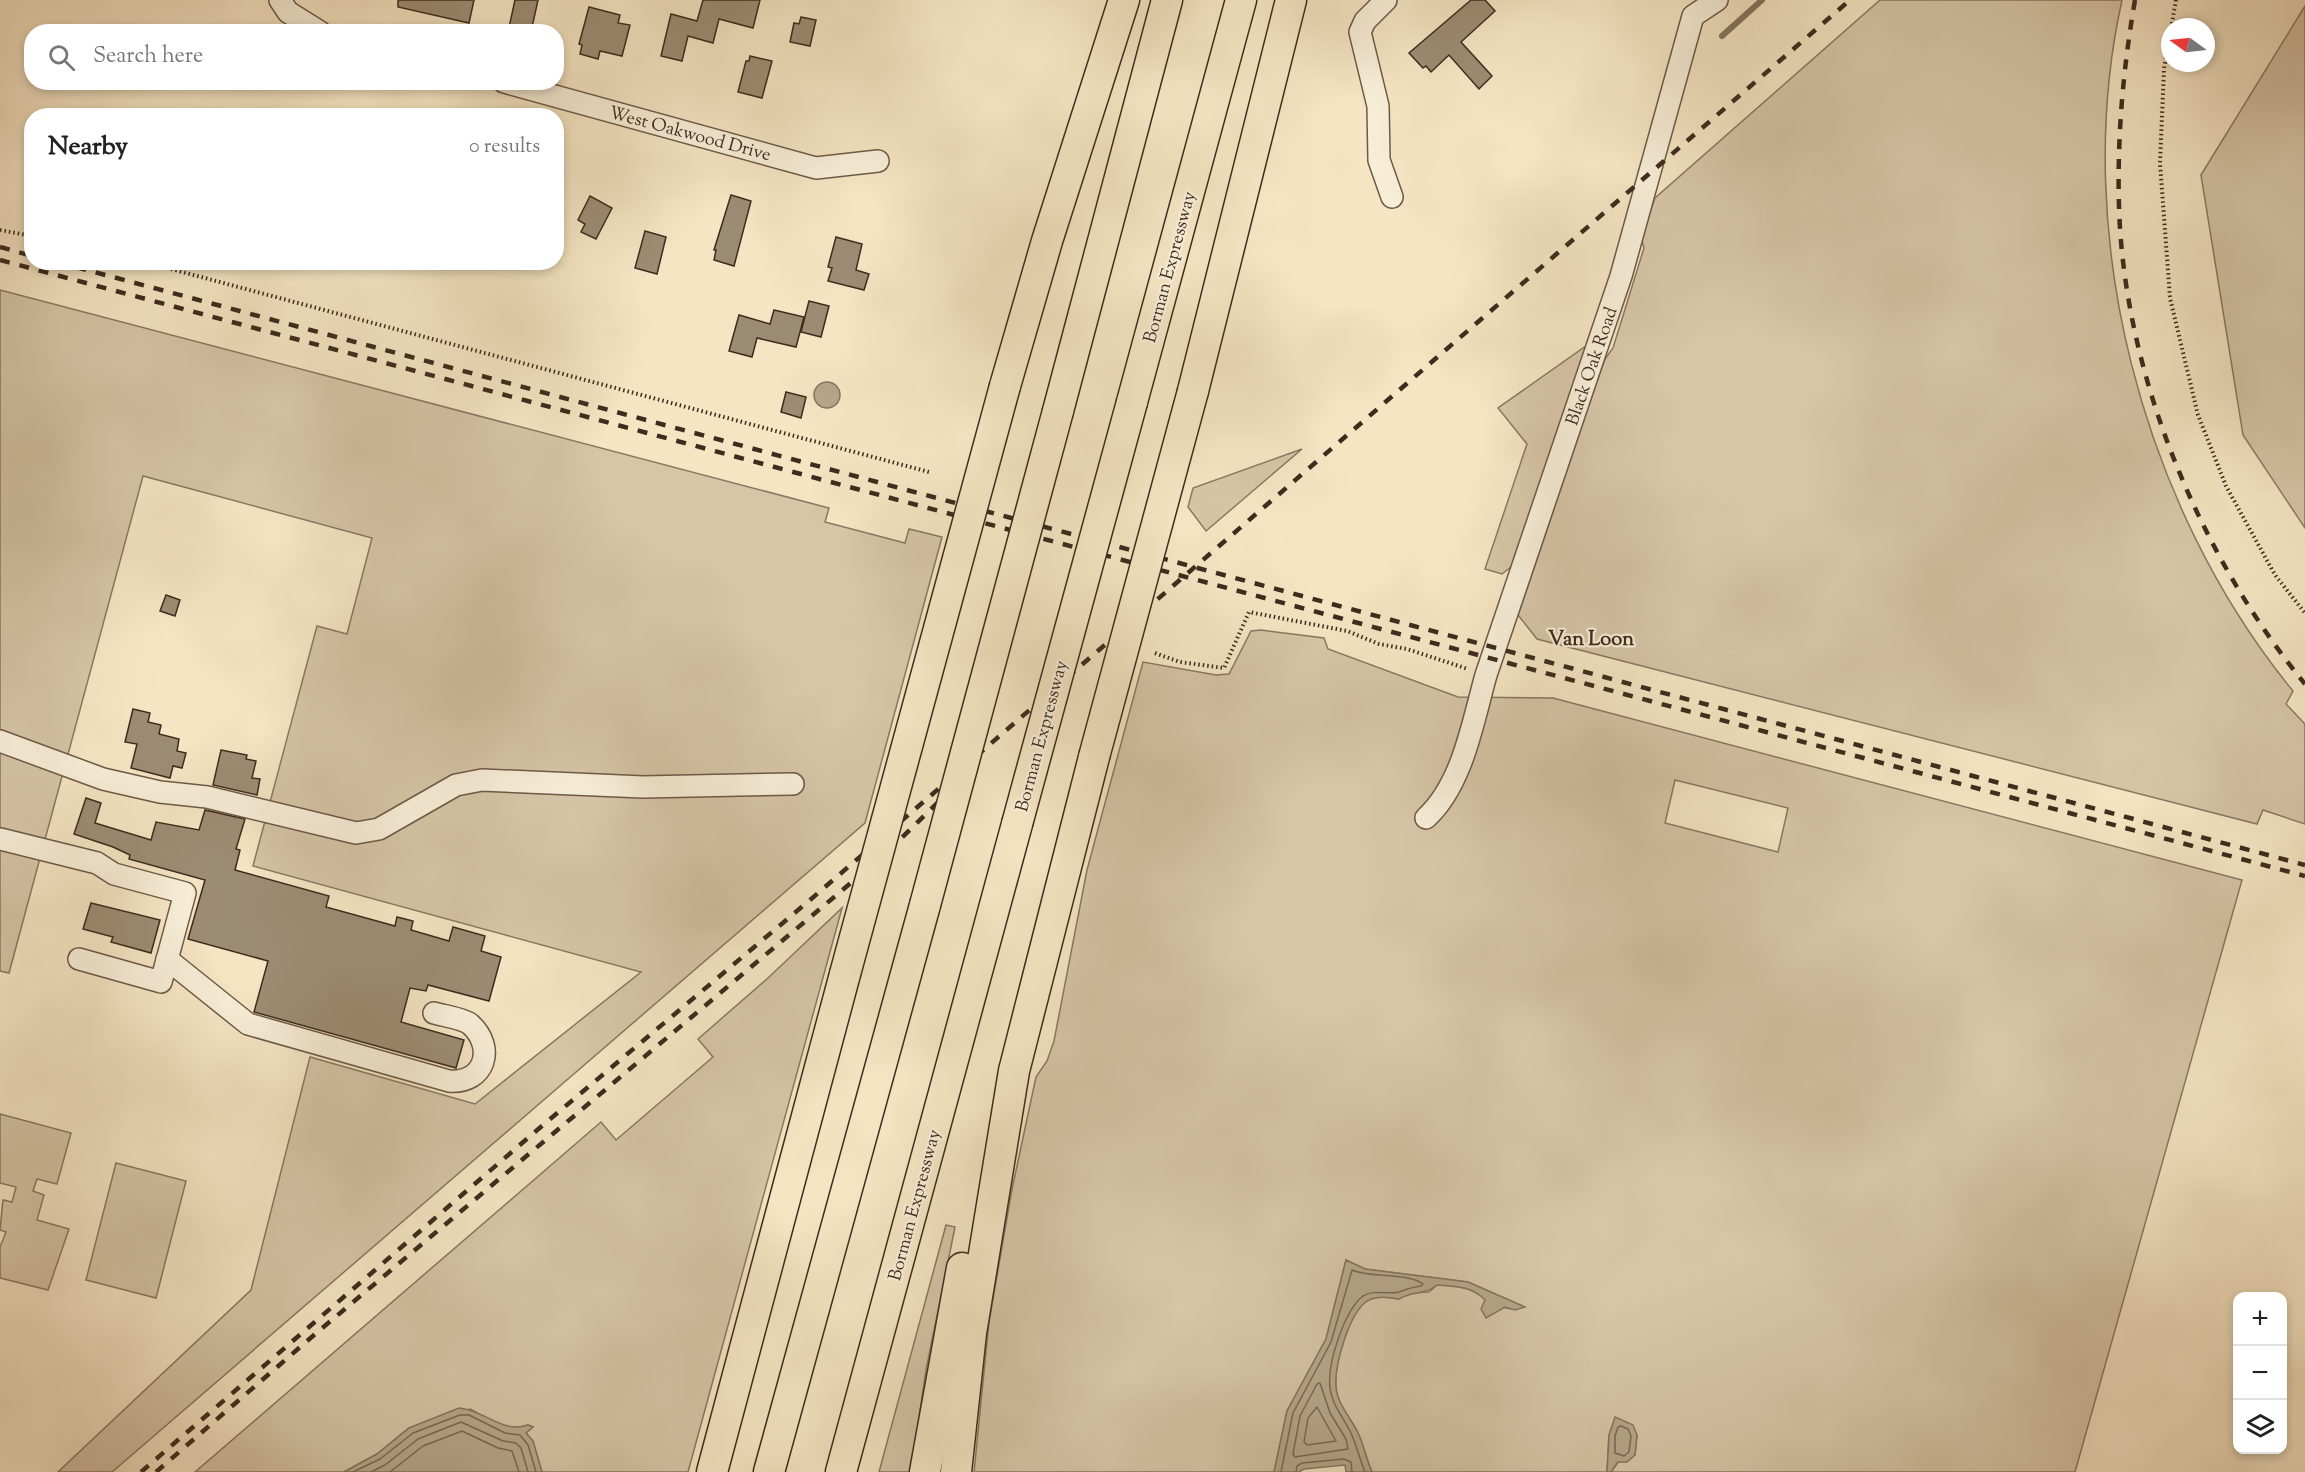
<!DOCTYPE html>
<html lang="en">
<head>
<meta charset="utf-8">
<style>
  body { margin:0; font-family:"Sorts Mill Goudy",serif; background:#f6f6f6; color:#222 }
  .controls { position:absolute; right:18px; bottom:18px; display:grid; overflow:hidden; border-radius:12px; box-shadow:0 3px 9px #0003 }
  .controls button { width:54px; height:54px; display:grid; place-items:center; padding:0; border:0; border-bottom:2px solid #e0e0e0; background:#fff; color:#222; font:30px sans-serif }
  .compass { position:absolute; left:2161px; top:18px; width:54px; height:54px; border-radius:50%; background:#fff; box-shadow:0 3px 9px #0003; rotate:285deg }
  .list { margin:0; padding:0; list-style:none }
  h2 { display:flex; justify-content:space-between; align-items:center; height:78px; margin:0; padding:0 24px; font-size:26px }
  h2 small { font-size:20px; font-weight:400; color:#767676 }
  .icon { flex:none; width:33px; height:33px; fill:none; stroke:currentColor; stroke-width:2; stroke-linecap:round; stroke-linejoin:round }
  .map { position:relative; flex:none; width:2305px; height:1472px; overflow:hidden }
  .search { position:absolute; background:#fff; box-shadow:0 3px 9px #0003; left:24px; top:24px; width:540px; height:66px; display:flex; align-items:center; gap:15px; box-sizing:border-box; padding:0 21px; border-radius:24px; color:#767676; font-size:22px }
  .panel { position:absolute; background:#fff; box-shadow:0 3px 9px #0003; left:24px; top:108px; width:540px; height:162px; border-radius:24px }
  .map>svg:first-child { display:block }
</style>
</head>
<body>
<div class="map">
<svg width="2305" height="1472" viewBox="0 0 2305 1472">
  <rect width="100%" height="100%" fill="#f5e5c3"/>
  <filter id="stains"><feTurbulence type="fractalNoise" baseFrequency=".00333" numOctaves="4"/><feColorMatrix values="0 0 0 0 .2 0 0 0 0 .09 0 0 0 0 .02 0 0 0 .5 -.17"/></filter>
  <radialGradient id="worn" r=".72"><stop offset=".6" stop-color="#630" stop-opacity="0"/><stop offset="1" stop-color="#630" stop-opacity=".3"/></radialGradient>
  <g fill="#d6c5a7" stroke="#8a7862" stroke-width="1.5" fill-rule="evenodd">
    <path d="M1880,0H2122C2070,233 2142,507 2293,691L2286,704L2305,724V824L2263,810L2257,824L1537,639L1518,615L1598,378L1605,359L1613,348L1644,248L1641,238L1655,198Z"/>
    <path d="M2305,6V528L2243,435L2201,175Z"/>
    <path d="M0,290L829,508L825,522L905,543L909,529L942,537L865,823L112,1472H58L251,1290L310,1057L475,1104L641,972L253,866L317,626L347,634L372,538L143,476L9,973L0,971Z"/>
    <path d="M1593,341L1512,566L1502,574L1485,569L1527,444L1498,408Z"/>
    <path d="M1302,449L1206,531L1188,507L1193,488Z"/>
    <path d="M1261,630L1324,638L1328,649L1458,697L1553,698L2242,880L2075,1472H1611L1618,1462L1635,1455L1637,1435H1609L1607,1472H1372C1366,1459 1364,1445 1358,1433C1351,1418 1337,1404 1336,1387C1334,1366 1349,1313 1367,1301C1375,1296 1389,1297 1398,1299L1407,1293L1429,1292L1437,1285C1451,1285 1463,1286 1475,1292C1492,1300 1502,1314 1524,1307L1468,1282L1365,1269L1346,1260L1326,1339L1287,1411L1274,1472H974L989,1322L1012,1189L1036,1077L1047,1061L1054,1041L1087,870L1143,662L1216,675L1229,674L1251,631ZM1675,780L1788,808L1778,852L1665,823Z"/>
    <path d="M842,908L688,1472H542L533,1441L526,1433L533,1427L528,1425C507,1433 489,1419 470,1409L409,1428L377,1454L344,1472H195L601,1122L616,1140L713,1057L698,1039L768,978Z"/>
    <path d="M0,1114L71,1133L57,1184L37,1179L33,1191L44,1195L37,1220L69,1229L48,1290L0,1278V1247L6,1232L0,1230L3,1200L12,1202L16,1187L0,1183Z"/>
    <path d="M116,1163L186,1181L156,1298L86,1280Z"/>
    <path d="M946,1225L955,1227L926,1370L911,1472H879Z"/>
  </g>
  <g fill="#b7a68b" stroke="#87755f" stroke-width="1.5">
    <circle cx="827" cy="395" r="13"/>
    <path d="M1346,1260L1365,1269L1468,1282L1525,1307L1515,1310L1505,1307L1486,1318L1481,1309L1485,1300C1472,1286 1455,1286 1437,1285C1424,1296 1413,1290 1399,1299C1389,1297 1375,1296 1367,1301C1349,1313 1334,1366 1336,1387C1337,1404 1351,1418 1358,1433C1364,1445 1366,1459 1372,1472H1346L1345,1465L1304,1469L1299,1472H1274L1287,1411L1326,1339Z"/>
    <path d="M459,1408C485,1410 502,1434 528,1425L533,1427L526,1433L533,1441L542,1472H344L377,1454L409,1428Z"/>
    <path d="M1615,1417L1633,1425L1637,1435L1635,1455L1627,1462H1618L1611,1472H1607L1609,1435Z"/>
  </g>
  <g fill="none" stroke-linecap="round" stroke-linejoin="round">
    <g stroke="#7a6854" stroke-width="1.5">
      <path d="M1320,1383L1330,1413L1346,1439L1348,1449L1295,1457L1293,1454L1300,1416L1317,1384Z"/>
      <path d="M1317,1407L1336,1441L1307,1445L1304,1442L1308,1418Z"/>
      <path d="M1621,1426L1628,1429L1631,1436L1629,1452L1624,1456L1615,1453V1436L1618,1427Z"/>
      <path d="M353,1472L380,1459L413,1433L460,1415H469L505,1433L520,1435L528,1445L536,1472"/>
      <path d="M371,1472L385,1465L418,1439L461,1422L503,1441L516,1443L521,1448L528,1472"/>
      <path d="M390,1472L423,1446L462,1431L498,1448L512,1451L519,1472"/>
      <path d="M1281,1472L1293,1413L1331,1342L1352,1270C1370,1278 1411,1273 1423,1284L1421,1286C1412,1287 1407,1289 1399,1292C1389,1295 1374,1289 1363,1296C1344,1311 1327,1364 1330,1388C1332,1407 1347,1421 1353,1438C1358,1450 1360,1460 1365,1472"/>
      <path d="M1296,1472L1297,1466L1302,1463L1344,1459L1351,1462L1352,1472"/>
    </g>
    <path stroke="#87755f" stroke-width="6" d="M1722,36L1762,0"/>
  </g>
  <g fill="#9d8c74" stroke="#3e2b1e" stroke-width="1.5">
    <path d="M398,0H474L469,23L398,7Z"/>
    <path d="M515,0H538L531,32H508Z"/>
    <path d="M703,0H760L753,28L719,19L713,43L688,36L682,61L661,56L671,14L697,21Z"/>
    <path d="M1471,0H1485L1495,11L1461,42L1492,76L1479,89L1449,55L1431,72L1426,66L1423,68L1409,53Z"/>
    <path d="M589,7L620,15L618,23L630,25L622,56L600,51L598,59L580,54L582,45L579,44Z"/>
    <path d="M801,17L816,20L810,46L790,42L794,23L799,24Z"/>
    <path d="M750,56L772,61L762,98L738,92L746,61H749Z"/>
    <path d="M731,195L751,201L734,266L714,260L716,250H714Z"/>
    <path d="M590,196L612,208L596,239L581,232L585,224L578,220Z"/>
    <path d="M645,231L666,237L657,274L635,268Z"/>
    <path d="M836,237L862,244L856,270L869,274L864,290L828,281L832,268L828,267Z"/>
    <path d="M809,301L829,306L821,337L801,332Z"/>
    <path d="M774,310L804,317L796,347L757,338L752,357L729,351L739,315L770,324Z"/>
    <path d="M786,392L806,397L801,418L781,412Z"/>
    <path d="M166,595L180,600L175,616L160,611Z"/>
    <path d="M133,709L150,713L148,722L161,725L159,734L179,739L177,751L186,753L182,768L173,766L170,778L131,768L137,744L125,742Z"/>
    <path d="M221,750L247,755L246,759L256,761L252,778L260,779L257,795L213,785Z"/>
    <path d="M86,798L101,803L95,823L151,840L156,822L199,830L205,810L245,819L236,849L240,850L235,870L329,896L326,907L395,926L397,917L413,921L411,930L449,941L453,927L485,936L481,951L501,957L489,1001L428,985L426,991L410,988L401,1022L464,1040L456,1068L254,1012L268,961L188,939L205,880L129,859L130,855L113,847L74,834Z"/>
    <path d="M91,903L160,920L151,953L111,942L113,937L83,929Z"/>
  </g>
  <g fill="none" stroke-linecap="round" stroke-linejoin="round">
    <g stroke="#6c5a47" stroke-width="24">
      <g id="minor">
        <path d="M280,0L288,12L320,32"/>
        <path d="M1386,0L1365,21L1360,32L1378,106L1379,160L1392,197"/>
        <path d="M504,82L816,168L878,161"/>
        <path d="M0,741L103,779L160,792L207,797L356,833L379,829L456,785L482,780L643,787L793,784"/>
        <path d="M1426,818C1463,784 1473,721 1486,675L1621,276L1693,16L1717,0"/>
        <path d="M0,839L97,863L114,874L185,893L161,982L79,959"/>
        <path d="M167,959L248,1024L449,1081C485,1084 496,1047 470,1024C462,1018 444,1016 434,1013"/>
      </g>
    </g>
    <g stroke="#3e2b1e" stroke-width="33">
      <g id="highway">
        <path d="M1005,386L1047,241L1124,0"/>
        <path d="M1193,391L1291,0"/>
        <path d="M1132,402L1241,0"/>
        <path d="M1058,411L1167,0"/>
        <path d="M712,1472L845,974"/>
        <path d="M769,1472L925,905"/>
        <path d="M841,1472L1017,824"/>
        <path d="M925,1472L962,1268"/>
        <path d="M956,1472L971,1333L1014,1071L1094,757"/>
      </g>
    </g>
    <g stroke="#3e2b1e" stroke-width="4" stroke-dasharray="1.5 3" stroke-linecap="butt">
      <path d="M2176,0L2164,69L2160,163L2170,298L2198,415L2226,486L2275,575L2305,613"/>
      <path d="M0,230L32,236"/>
      <path d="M145,262L929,472"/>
      <path d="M1155,653L1180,662L1224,668L1249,612L1347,631L1379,644L1407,649L1468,669"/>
    </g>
    <use href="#minor" stroke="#f8eed8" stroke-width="21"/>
    <use href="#highway" stroke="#f5e5c3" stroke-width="30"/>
    <g stroke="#3e2b1e" stroke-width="4.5" stroke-dasharray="10 10" stroke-linecap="butt">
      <path d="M2135,0C2123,69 2117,138 2119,207C2124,375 2200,556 2305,684"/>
      <path d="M0,247L32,256"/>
      <path d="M0,260L2305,876"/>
      <path d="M57,262L2305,865"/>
      <path d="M141,1472L536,1131L810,900L1850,0"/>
      <path d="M156,1472L314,1335L884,855L970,771"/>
    </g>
    <g stroke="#3e2b1e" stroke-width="33" stroke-linecap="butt">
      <g id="highway-bridge">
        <path d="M1094,757L1193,391"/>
        <path d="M1017,824L1132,402"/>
        <path d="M925,905L1058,411"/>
        <path d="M845,974L1005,386"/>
      </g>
    </g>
    <use href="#highway-bridge" stroke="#f5e5c3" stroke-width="30"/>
  </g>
  <g text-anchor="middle" stroke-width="4.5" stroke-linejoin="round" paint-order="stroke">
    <g font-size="18" fill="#3e2b1e" stroke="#f8eed8">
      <text transform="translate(690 133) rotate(15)" y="6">West Oakwood Drive</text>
      <text transform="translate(1169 267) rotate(-75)" y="6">Borman Expressway</text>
      <text transform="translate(1591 366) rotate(-71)" y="6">Black Oak Road</text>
      <text transform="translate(1041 736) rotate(-75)" y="6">Borman Expressway</text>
      <text transform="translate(914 1205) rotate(-75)" y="6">Borman Expressway</text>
    </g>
    <g font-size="20" font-weight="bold" fill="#3e2b1e" stroke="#f8eed8">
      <text x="1591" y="645">Van Loon</text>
    </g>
  </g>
  <rect width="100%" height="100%" filter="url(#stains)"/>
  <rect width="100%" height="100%" fill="url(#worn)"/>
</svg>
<div class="controls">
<button>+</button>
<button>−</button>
<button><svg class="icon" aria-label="layers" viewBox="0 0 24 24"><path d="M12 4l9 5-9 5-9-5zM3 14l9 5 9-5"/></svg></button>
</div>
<svg class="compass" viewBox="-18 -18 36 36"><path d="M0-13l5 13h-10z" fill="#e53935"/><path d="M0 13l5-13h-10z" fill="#767676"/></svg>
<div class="search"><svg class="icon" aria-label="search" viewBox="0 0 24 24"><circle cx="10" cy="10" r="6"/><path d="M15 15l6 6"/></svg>Search here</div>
<section class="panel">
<h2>Nearby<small>0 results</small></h2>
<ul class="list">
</ul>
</section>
</div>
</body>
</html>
